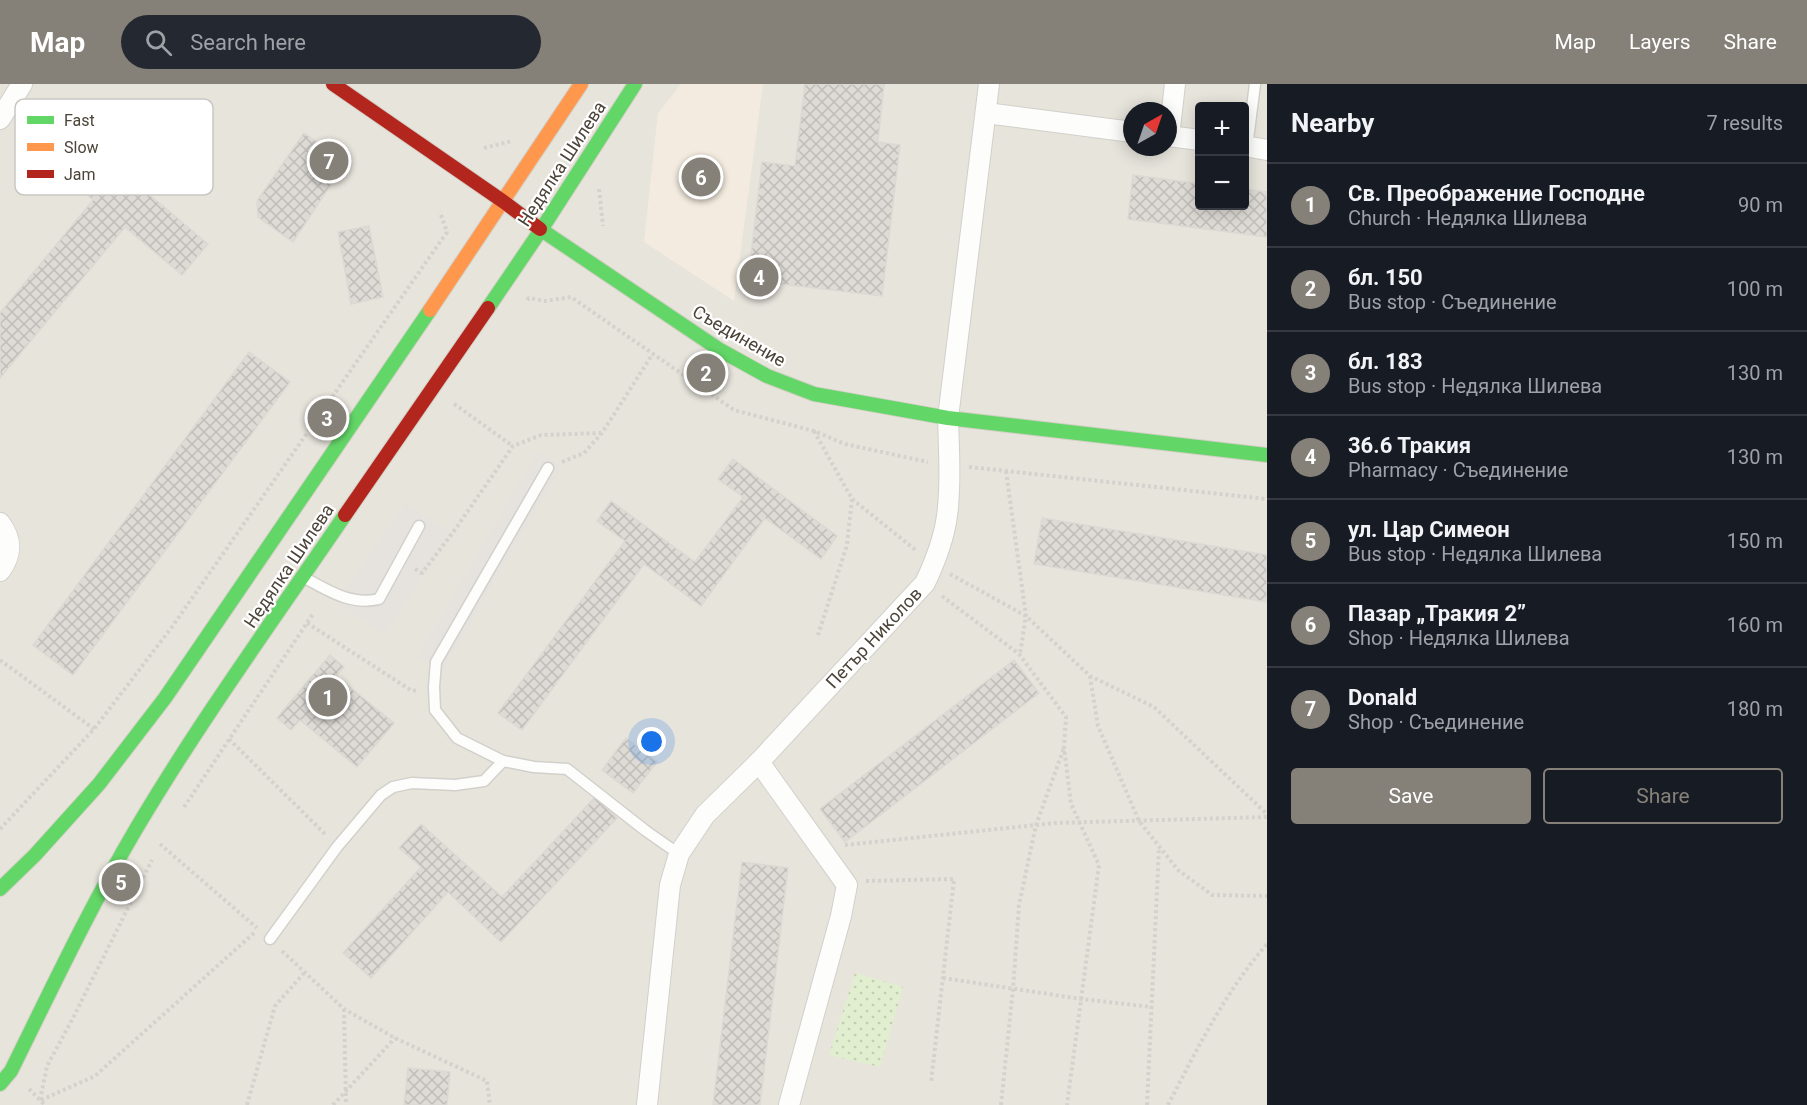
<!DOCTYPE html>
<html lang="en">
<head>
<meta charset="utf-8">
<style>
  body { margin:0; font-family:Roboto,sans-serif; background:#242831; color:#f1f3f6 }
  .controls { position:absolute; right:18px; top:18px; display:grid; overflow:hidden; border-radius:6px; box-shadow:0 3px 15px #0003 }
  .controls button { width:54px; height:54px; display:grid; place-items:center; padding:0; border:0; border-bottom:2px solid #363941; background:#171b24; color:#f1f3f6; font:30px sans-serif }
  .compass { position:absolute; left:1123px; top:18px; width:54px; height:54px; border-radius:50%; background:#171b24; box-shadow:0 3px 15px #0003; rotate:40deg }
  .you { position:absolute; left:652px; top:658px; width:21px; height:21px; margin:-15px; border:4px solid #fff; border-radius:50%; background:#1a73e8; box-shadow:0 0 0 9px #1a73e833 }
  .badge { display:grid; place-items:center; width:39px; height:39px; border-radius:50%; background:#868178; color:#fff; font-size:20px; font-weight:700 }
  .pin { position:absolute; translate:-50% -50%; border:3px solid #fff; box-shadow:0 2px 6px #0006 }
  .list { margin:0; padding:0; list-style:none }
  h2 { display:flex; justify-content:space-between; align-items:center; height:78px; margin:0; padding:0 24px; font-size:26px }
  h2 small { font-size:20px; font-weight:400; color:#9ea1a6 }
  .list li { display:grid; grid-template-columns:39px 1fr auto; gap:18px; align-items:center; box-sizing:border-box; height:84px; padding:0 24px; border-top:2px solid #363941 }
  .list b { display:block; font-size:22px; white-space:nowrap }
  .list p { margin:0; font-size:20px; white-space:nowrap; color:#9ea1a6 }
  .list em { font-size:20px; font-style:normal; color:#9ea1a6 }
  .actions { display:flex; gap:12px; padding:18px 24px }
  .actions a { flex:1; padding:14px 0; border:2px solid #868178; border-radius:6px; text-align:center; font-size:21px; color:#868178 }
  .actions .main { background:#868178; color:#fff }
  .icon { flex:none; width:33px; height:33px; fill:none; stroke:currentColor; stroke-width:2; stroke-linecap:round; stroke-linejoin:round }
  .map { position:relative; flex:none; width:1267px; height:1021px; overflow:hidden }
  header { display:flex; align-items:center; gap:36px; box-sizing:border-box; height:84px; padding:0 30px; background:#868178; color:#fff }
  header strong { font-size:28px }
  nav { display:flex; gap:33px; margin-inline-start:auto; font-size:21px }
  .search { width:420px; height:54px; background:#242831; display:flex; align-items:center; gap:15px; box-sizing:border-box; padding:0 21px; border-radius:33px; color:#9ea1a6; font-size:22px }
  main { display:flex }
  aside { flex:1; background:#171b24 }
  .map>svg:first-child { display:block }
</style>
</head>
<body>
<header>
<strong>Map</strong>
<div class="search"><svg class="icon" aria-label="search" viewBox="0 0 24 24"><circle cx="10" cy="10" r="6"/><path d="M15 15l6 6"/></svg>Search here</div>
<nav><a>Map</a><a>Layers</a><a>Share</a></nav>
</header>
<main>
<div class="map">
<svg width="1267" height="1021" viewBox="0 0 1267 1021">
  <defs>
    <pattern id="park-dots" width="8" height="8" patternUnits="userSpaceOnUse" patternTransform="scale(1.5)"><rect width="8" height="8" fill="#e1eecf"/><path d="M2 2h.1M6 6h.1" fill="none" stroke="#c3cdb2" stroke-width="1.8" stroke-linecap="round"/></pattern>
    <pattern id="building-cross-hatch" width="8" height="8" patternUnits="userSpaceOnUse" patternTransform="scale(1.5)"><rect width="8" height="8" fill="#dedbd6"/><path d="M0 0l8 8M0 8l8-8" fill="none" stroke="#c0bdb8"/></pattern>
  </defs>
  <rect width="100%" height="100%" fill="#f4f2ee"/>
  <path fill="#e7e4dc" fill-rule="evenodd" d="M0,0H1267V1021H0ZM1200,22H1244V122H1200ZM1132,27H1168V63H1132Z"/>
  <path fill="#f3ebdf" d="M681,0H763L734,217L644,158L658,29Z"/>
  <path fill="url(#park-dots)" d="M855,889L903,903L880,983L829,971Z"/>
  <g fill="#e6e3df">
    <path d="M537,368L562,382L442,587L417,573Z"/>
    <path d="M406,419L452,451L384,550L337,518Z"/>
  </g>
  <g fill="url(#building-cross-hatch)" stroke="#dcd9d4" stroke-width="1.5">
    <path d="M805,0H884L878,58L900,61L882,212L748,196L762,78L795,82Z"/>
    <path d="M304,49L346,78L293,158L258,133L257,117Z"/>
    <path d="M106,74L208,160L182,191L125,143L0,294V229L93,116L80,105Z"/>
    <path d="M1133,91L1200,100V122H1244V105L1267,108V153L1128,135Z"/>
    <path d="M369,142L383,213L351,220L338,148Z"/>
    <path d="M249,268L290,298L73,591L33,561Z"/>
    <path d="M733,375L837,452L821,475L765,434L701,522L644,480L522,646L498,629L625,457L597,437L611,417L695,478L743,413L718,395Z"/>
    <path d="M1042,434L1267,471V518L1034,480Z"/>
    <path d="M330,571L344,583L336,592L394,639L357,683L300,636L291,646L277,634Z"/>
    <path d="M1014,576L1039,609L845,758L820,725Z"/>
    <path d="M626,654L657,678L633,709L602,686Z"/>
    <path d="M595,713L617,734L501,858L448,808L371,894L343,869L421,783L399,764L421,740L502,813Z"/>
    <path d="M742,778L788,784L760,1021H713Z"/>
    <path d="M408,984L450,988L447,1021H404Z"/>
  </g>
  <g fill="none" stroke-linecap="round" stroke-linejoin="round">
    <g stroke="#d2d0cb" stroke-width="13">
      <g id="lane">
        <path d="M1247,63L1255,0"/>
        <path d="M548,384L436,578L434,603L435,626L457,654L503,677L534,683L567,685L646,747L679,770"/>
        <path d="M303,493C327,506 351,522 379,515L419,442"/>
        <path d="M270,855L337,763L381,711L393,703L412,699L455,701L484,697L503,677"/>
      </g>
    </g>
    <g stroke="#d2d0cb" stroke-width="22">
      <g id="street">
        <path d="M986,29L1132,48"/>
        <path d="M0,35L22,0"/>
        <path d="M1168,52L1200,56"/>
        <path d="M1169,52L1175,0"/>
        <path d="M1244,62L1267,66"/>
        <path d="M0,439C12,455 12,471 0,487"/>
        <path d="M759,678L847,801L841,832L789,1021"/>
        <path d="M647,1021L670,801L679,770L705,731L759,678L925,499C935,478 944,454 947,432C951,400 949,366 948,334L989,0"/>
      </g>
    </g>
    <g stroke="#d3cfc5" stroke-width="16">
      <g id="fast">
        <path d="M540,145L720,266L767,292L814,310L948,334L1267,371"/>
        <path d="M488,224L541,146L635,0"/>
        <path d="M0,805L35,771L99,700L165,614L430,226"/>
        <path d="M0,1000L11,987C51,906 90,823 136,745C200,637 274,535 345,431"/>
      </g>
    </g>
    <g stroke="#d3cfc5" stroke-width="16">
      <path id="slow" d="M430,226L581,0"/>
    </g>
    <g stroke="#d3cfc5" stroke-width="16">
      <g id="jam">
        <path d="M333,0L504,118L540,145"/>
        <path d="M345,431L488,224"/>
      </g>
    </g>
    <g stroke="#d3d2cc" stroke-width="4" stroke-dasharray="3 3" stroke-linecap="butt">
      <path d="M484,64L512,57"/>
      <path d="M599,105L603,142"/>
      <path d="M527,216L529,214L545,217L571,213L734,326L814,347L845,360L928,378"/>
      <path d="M454,320L513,362"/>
      <path d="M814,347L852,415L847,461L818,551"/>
      <path d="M562,378L584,369L602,349L652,271"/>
      <path d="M969,383L1267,415"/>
      <path d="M1006,387L1026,532L1020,570"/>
      <path d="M852,415L917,467"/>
      <path d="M415,485L422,489L454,447L513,362L541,351L602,349"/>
      <path d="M950,490L1026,532L1090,592L1154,623L1267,730"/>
      <path d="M942,512L1019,570L1066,633L1064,663L1071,720L1099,781L1067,1021"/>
      <path d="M307,539L412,607L418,606"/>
      <path d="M0,576L94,645"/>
      <path d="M1090,592L1098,642L1139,737L1178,786L1212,811L1267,812"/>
      <path d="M229,655L327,752"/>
      <path d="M184,723L313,530"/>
      <path d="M0,745L94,645L172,543L447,148L440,128"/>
      <path d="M160,760L257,844"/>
      <path d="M845,761L1055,739L1267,733"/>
      <path d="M866,797L954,795L931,999"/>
      <path d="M282,867L344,925L395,954L487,997L490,1021"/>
      <path d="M943,894L1081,915L1152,923"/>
      <path d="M344,925L346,1021"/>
      <path d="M29,1005L45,1021"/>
      <path d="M40,1016L47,982L73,934L152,776"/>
      <path d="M41,1016L95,992L255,848"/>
      <path d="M247,1021L275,922L304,889"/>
      <path d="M333,1021L395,954"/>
      <path d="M1001,1021L1013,905L1019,821L1036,741L1064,664"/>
      <path d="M1147,1021L1159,764"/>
      <path d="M1168,1021C1197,965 1225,908 1267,860"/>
    </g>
    <use href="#lane" stroke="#fdfdfc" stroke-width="10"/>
    <use href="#street" stroke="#fdfdfc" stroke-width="20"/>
    <use href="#fast" stroke="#63d668" stroke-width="14"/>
    <use href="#slow" stroke="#ff974d" stroke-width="14"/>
    <use href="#jam" stroke="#b3261e" stroke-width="14"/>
  </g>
  <g text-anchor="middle" stroke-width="4.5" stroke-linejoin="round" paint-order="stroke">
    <g font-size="18" fill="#4b4439" stroke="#fff">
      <text transform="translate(562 80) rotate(-57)" y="6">Недялка Шилева</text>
      <text transform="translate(739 252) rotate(30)" y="6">Съединение</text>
      <text transform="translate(289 482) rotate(-56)" y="6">Недялка Шилева</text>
      <text transform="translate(874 554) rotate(-47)" y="6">Петър Николов</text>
    </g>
  </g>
  <rect x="15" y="15" width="198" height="96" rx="9" fill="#fff" stroke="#c9c7c4" stroke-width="1.5"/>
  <rect x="27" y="32" width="27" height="8" fill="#63d668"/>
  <rect x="27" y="59" width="27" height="8" fill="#ff974d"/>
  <rect x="27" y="86" width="27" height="8" fill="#b3261e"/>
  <g font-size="16" fill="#4b4439">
    <text x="64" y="42">Fast</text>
    <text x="64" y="69">Slow</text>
    <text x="64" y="96">Jam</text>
  </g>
</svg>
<div class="controls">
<button>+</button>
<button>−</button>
</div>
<svg class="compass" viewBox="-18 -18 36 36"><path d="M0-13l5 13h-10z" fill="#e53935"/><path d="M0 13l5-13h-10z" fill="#9ea1a6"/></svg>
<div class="you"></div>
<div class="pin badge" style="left:328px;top:613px">1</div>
<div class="pin badge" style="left:706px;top:289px">2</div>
<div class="pin badge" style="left:327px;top:334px">3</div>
<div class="pin badge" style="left:759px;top:193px">4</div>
<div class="pin badge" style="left:121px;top:798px">5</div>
<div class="pin badge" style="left:701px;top:93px">6</div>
<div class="pin badge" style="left:329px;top:77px">7</div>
</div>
<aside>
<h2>Nearby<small>7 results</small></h2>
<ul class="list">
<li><span class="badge">1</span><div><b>Св. Преображение Господне</b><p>Church · Недялка Шилева</p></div><em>90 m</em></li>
<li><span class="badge">2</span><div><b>бл. 150</b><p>Bus stop · Съединение</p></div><em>100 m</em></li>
<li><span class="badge">3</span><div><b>бл. 183</b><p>Bus stop · Недялка Шилева</p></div><em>130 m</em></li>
<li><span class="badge">4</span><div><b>36.6 Тракия</b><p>Pharmacy · Съединение</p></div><em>130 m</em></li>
<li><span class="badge">5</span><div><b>ул. Цар Симеон</b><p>Bus stop · Недялка Шилева</p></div><em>150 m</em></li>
<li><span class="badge">6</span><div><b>Пазар „Тракия 2”</b><p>Shop · Недялка Шилева</p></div><em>160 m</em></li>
<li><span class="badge">7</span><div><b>Donald</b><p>Shop · Съединение</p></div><em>180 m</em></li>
</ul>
<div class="actions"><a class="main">Save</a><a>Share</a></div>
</aside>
</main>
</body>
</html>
